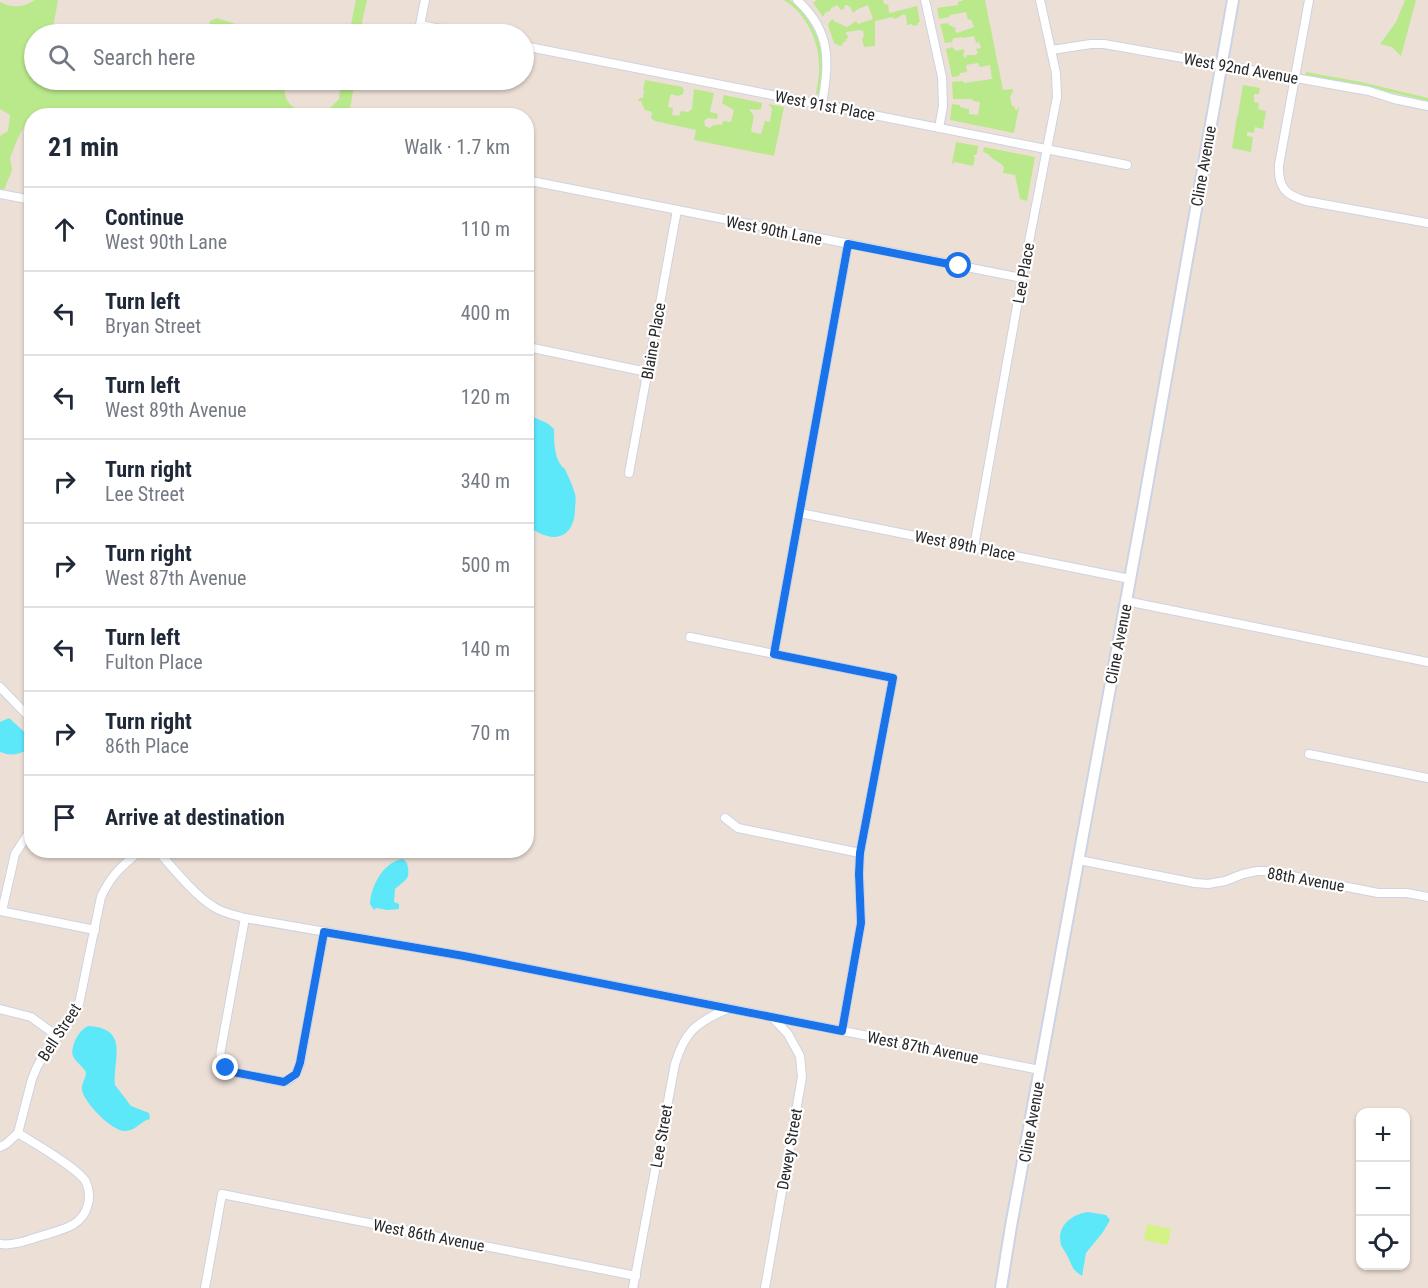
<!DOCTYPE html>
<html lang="en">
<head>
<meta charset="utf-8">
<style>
  body { margin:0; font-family:"Roboto Condensed",sans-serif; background:#f2f2f3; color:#1f2937 }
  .controls { position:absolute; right:18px; bottom:18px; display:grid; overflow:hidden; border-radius:12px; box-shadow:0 2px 4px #0004 }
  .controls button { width:54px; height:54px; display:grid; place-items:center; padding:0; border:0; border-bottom:2px solid #e0e1e3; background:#fff; color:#1f2937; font:30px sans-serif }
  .stop { position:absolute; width:18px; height:18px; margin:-14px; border:4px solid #1a73e8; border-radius:50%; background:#fff }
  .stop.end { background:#1a73e8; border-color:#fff; box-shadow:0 2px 6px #0008 }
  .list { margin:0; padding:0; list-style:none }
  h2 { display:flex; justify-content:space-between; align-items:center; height:78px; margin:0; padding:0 24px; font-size:26px }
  h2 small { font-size:20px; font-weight:400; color:#747a83 }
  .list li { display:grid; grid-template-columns:39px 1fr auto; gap:18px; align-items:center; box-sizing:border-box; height:84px; padding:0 24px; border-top:2px solid #e0e1e3 }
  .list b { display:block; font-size:22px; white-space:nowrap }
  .list p { margin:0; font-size:20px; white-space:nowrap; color:#747a83 }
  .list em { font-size:20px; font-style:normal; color:#747a83 }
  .icon { flex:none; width:33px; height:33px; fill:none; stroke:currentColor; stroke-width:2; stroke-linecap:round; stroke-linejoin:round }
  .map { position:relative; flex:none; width:1428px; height:1288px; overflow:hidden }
  .search { position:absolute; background:#fff; box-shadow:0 2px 4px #0004; left:24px; top:24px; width:510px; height:66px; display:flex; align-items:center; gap:15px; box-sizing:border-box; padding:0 21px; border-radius:33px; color:#747a83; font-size:22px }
  .panel { position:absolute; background:#fff; box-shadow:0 2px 4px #0004; left:24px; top:108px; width:510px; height:750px; border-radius:24px }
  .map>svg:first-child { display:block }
</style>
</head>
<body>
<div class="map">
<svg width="1428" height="1288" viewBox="0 0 1428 1288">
  <rect width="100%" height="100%" fill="#ecdfd6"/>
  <g fill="#bae98c">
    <path d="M35,0H58L52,34H34V80H223L233,82L238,80H285C282,103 291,109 313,115L32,116L31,128L27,121L17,140L10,158L12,170L4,190L0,189V136L8,131L10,115L0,109V2C11,8 24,8 35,0Z"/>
    <path d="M356,0H367L362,22L363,32L367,34H349Z"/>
    <path d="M784,0H790C817,22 832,62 818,95L816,94C817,85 820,75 819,65C819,40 806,14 784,0Z"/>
    <path d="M817,0H883L885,5L888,4L889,12L890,13L917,6L920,22H918V25L913,26L912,24L907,25L906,16L904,14L895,19L892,17L875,21V46L864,47L862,39L864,36L863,31L861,30L846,32V34L849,37L847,38L846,41L842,43L843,45L840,46L834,43L828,25L830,21L833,19L834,21L847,27L856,21L858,24L873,19L868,5L858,9L853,13L850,7L847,5L844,6L845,8L841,10L837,5L831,8V10L825,13L823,17L813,3Z"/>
    <path d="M964,0H985L1003,90L1013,89V92L1010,96L1012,106L1015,107V110H1017L1018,107H1019L1014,133L950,120L952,104L960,105V107L969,109V114L978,115L980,102L973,101L972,99H953L952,82L963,81L964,83L992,79L990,65L980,67L978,63L966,65L967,72L960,73L959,76L952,77L946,49L952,47L956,51L964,49V52L963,56L966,58L967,55H976L978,52L976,49L981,48L979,42L976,43L974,36L962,38V37L954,38L952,40L953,42L945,43L940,24L948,23L949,25L956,28L955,31L957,33L974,27L971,19L968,20L966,12L950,15L949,17L939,19L937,8L958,5V2Z"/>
    <path d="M1405,0H1416L1401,56L1392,47L1380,44L1396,22Z"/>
    <path d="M217,18L254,30L261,34H213L209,29L210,21Z"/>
    <path d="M1306,72L1361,82L1428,98V101L1360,85L1307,75L1305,74Z"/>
    <path d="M341,80H355L349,115H323L339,99Z"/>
    <path d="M645,80L682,87L684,90L683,94L678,96L671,94L670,96L668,107L673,108L672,115L679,116L681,111L688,112L692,109L694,89L714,93L710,112L718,114L717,119L708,118L704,121L705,126L709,128L714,125H717L718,124L722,125L723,121L731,122L734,110L722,103L724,95L762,103L761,109L756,110L749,109L754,116L751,130L752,132L761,134L765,121L770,122L772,108L768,104L784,107L774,156L694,140L696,130L655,121L651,118L652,112L645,110L641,101H638L639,98H643L644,91L643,90Z"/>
    <path d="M1243,85L1260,88L1259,94H1254V102L1259,103L1258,109L1266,111L1263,129L1255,127L1254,133L1247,132V136L1253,137L1251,152L1232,148L1237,116L1239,115L1238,114Z"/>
    <path d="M956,142L978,146L977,154L973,156L975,158L973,166L955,162L952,164Z"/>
    <path d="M984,147L1035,157L1027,201L1020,199L1015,175L1003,173L1004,167C1001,163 999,163 995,160C990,157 990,154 983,152Z"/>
  </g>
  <path fill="#d4f286" d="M1147,1224L1171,1229L1168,1245L1144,1240Z"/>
  <g fill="#5de8fa">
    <path d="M526,414L547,423L554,429C554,442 554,461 565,469C568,476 572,484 574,491C577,497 575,503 575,510C575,522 569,537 554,537C544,537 535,530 527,527Z"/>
    <path d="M9,718L31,738V747C21,754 13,757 0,752V722Z"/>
    <path d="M403,859L407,863C411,880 406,879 395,889L394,902L399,904V909L387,910L376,908L374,910L370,904C371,886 383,862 403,859Z"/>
    <path d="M88,1026C130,1028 113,1059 115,1085L131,1106L149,1113L150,1119C140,1121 136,1131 125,1131C113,1132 84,1103 82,1090C81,1084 86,1078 86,1072C83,1067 75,1061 73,1056C70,1046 79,1030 88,1026Z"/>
    <path d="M1088,1212L1106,1215L1110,1220L1103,1232L1086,1253L1082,1276C1072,1269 1073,1268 1068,1257C1066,1253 1063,1249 1061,1245C1056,1226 1072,1214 1088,1212Z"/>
  </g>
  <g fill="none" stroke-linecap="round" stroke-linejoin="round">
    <g stroke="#ccd3e2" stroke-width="10">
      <g id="street">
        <path d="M425,0L420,25L468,34"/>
        <path d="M797,0C832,32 829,62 822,104"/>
        <path d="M925,0L942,77L943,106L939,128"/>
        <path d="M1309,0L1279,165C1278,187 1285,195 1306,201L1428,223"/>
        <path d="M524,46L1127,165"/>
        <path d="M1052,50L1091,44H1104L1369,91L1394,99L1428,106"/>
        <path d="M526,180L1022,278"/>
        <path d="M0,194L32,200"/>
        <path d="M528,347L647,372"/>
        <path d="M629,473L677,210"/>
        <path d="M800,513L1130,579"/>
        <path d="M974,547L1022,278L1057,97L1056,73L1040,0"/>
        <path d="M1126,601L1428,662"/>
        <path d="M690,637L893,678L860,853L859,874L861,923L842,1031"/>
        <path d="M774,654L848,244"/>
        <path d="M0,687L32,720"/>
        <path d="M1309,754L1428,778"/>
        <path d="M725,818L738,828L860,853"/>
        <path d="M157,850C172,867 195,896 214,907C223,913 234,915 245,918L464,956L1040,1070"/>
        <path d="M1079,860L1195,883L1208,884L1225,881L1243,874L1257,871H1267L1378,893H1407L1428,897"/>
        <path d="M0,911L95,930"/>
        <path d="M2,911L15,854L32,828"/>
        <path d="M245,918L221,1049C219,1061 223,1066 233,1072L284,1082C295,1077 296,1075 300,1064L324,932"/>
        <path d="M0,1009L31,1017L57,1036"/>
        <path d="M0,1147L6,1144L18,1133L32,1079L37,1067L44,1055L71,1019L79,1004L101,897C111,875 122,866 141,850"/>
        <path d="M0,1244C13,1246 29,1240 41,1236C60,1230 83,1227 88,1204C90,1197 89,1189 86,1182C78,1168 34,1143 18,1133"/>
        <path d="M205,1288L222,1194L636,1276"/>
        <path d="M633,1288L675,1064C685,1031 696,1023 727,1009"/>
        <path d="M765,1288L802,1077L800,1056L788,1034L773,1018"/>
      </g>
    </g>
    <g stroke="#ccd3e2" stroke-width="14">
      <path id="secondary" d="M1001,1288L1011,1226L1142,514L1233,0"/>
    </g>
    <use href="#street" stroke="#fff" stroke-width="8"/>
    <use href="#secondary" stroke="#fff" stroke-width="10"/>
  </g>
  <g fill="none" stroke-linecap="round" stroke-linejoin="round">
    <path stroke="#1a73e8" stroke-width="8" d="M226,1068L233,1072L284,1082L296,1074L300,1063L324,932L464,956L842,1031L861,923L859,874L860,853L893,678L774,654L848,244L959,266"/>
  </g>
  <g text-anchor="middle" stroke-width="4.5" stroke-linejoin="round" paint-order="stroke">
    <g font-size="16" fill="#272727" stroke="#fff">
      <text transform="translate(1241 68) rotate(10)" y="6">West 92nd Avenue</text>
      <text transform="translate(825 105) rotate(11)" y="6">West 91st Place</text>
      <text transform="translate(1203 166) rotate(-80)" y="6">Cline Avenue</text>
      <text transform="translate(774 230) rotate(11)" y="6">West 90th Lane</text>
      <text transform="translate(1023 273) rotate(-80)" y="6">Lee Place</text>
      <text transform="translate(653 341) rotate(-80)" y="6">Blaine Place</text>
      <text transform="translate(965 545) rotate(11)" y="6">West 89th Place</text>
      <text transform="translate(1118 644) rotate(-79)" y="6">Cline Avenue</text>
      <text transform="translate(1306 879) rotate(10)" y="6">88th Avenue</text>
      <text transform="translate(59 1032) rotate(-57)" y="6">Bell Street</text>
      <text transform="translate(923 1047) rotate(11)" y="6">West 87th Avenue</text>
      <text transform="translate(1031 1122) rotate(-80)" y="6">Cline Avenue</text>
      <text transform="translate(661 1136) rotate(-80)" y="6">Lee Street</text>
      <text transform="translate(789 1149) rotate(-80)" y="6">Dewey Street</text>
      <text transform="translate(429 1235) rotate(11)" y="6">West 86th Avenue</text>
    </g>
  </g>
</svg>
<div class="controls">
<button>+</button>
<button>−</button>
<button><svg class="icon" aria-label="locate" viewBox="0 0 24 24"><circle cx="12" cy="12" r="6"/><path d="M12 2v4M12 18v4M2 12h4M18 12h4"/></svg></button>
</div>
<div class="stop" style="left:959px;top:266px"></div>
<div class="stop end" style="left:226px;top:1068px"></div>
<div class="search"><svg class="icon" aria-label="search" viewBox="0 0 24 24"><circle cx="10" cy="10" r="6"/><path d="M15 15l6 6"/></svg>Search here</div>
<section class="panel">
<h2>21 min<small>Walk · 1.7 km</small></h2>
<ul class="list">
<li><svg class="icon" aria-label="ahead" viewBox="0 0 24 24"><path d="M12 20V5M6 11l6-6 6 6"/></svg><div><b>Continue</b><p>West 90th Lane</p></div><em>110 m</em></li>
<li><svg class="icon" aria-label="left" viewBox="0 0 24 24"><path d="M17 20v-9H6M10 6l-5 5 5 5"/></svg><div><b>Turn left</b><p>Bryan Street</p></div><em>400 m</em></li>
<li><svg class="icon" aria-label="left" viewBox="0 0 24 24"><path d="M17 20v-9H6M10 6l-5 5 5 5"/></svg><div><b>Turn left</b><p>West 89th Avenue</p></div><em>120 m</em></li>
<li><svg class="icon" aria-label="right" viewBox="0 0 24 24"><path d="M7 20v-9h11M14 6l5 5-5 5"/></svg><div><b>Turn right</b><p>Lee Street</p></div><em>340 m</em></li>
<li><svg class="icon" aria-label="right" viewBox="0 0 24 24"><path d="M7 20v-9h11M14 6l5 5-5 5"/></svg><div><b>Turn right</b><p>West 87th Avenue</p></div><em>500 m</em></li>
<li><svg class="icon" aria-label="left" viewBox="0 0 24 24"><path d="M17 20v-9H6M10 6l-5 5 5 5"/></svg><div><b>Turn left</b><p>Fulton Place</p></div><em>140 m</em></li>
<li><svg class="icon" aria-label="right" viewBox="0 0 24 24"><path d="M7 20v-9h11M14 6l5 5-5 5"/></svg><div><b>Turn right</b><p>86th Place</p></div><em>70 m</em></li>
<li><svg class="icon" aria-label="arrive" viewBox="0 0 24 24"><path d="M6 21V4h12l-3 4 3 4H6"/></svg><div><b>Arrive at destination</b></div></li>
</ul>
</section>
</div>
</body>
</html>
